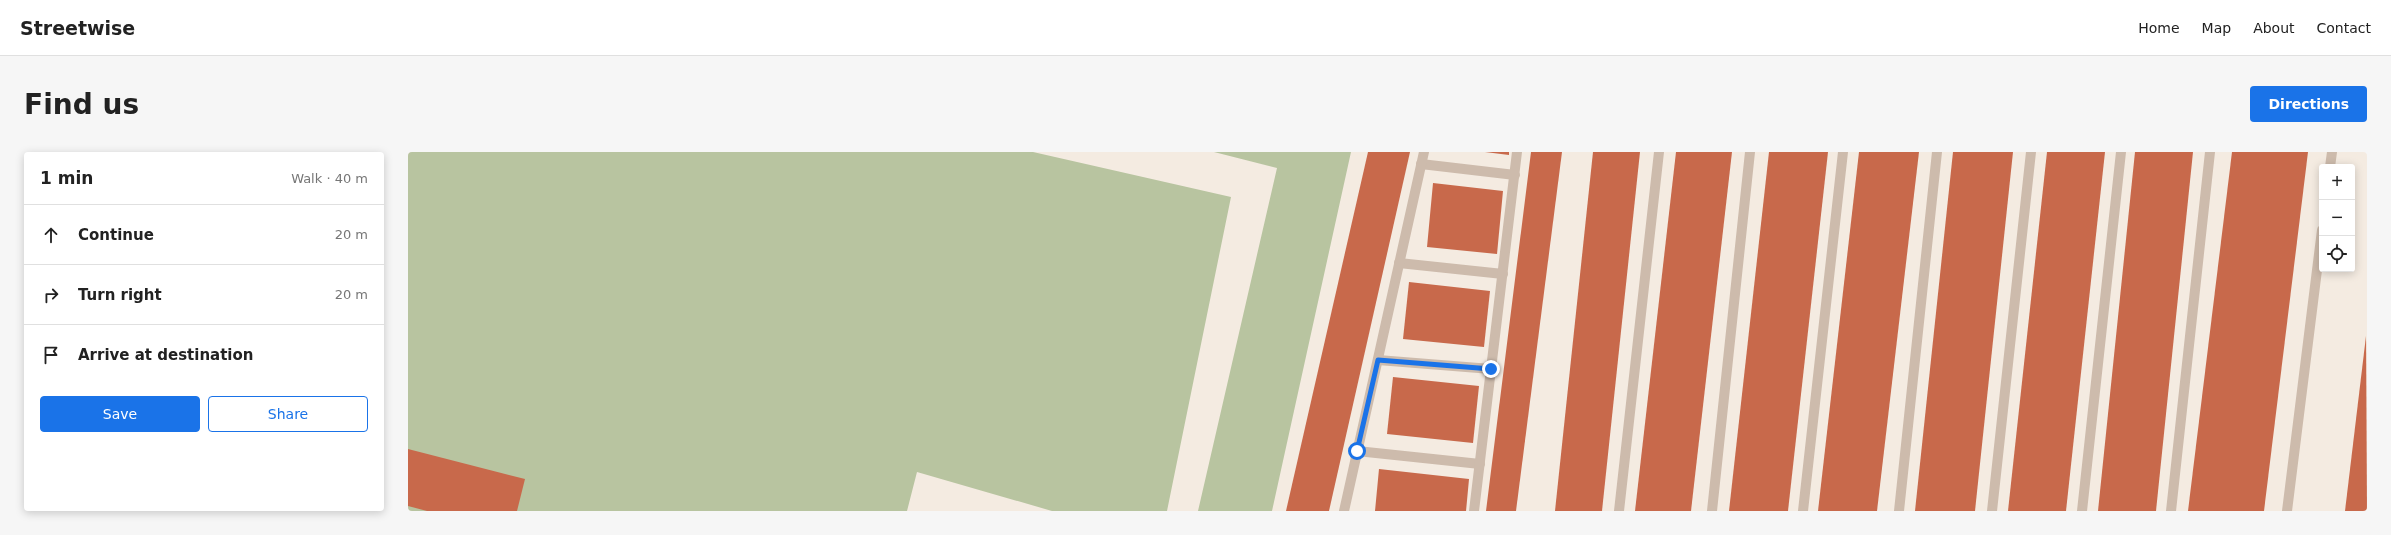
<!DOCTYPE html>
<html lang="en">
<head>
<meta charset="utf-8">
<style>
  body { margin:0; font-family:"DejaVu Sans",sans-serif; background:#f6f6f6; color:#222 }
  .controls { position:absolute; right:12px; top:12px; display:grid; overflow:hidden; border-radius:4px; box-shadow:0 2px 10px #0003 }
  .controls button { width:36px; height:36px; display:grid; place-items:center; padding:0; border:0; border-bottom:1px solid #e0e0e0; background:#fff; color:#222; font:20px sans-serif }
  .stop { position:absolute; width:12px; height:12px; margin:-9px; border:3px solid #1a73e8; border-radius:50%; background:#fff }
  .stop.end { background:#1a73e8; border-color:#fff; box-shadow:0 1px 4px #0008 }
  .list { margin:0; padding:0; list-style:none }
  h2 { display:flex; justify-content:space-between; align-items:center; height:52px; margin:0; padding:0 16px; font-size:17px }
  h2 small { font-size:13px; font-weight:400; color:#767676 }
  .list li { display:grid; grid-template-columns:26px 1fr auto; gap:12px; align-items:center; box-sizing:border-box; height:60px; padding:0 16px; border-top:1px solid #e0e0e0 }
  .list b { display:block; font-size:15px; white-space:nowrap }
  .list em { font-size:13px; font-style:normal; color:#767676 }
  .actions { display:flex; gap:8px; padding:12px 16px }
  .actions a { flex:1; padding:9px 0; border:1px solid #1a73e8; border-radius:4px; text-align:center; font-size:14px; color:#1a73e8 }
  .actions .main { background:#1a73e8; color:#fff }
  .icon { flex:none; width:22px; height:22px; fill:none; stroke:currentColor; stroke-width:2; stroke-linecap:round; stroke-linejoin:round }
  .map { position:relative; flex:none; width:1959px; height:359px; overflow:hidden; border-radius:4px }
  header { display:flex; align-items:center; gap:24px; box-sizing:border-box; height:56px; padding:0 20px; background:#fff; border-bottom:1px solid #e0e0e0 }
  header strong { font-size:19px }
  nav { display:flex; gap:22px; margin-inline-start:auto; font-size:14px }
  .intro { display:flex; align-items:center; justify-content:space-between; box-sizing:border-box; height:96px; padding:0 24px }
  h1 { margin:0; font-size:28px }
  .button { padding:10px 18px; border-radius:4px; background:#1a73e8; color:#fff; font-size:14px; font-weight:700 }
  main { display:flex; gap:24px; padding:0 24px }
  aside { flex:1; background:#fff; border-radius:4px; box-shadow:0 2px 10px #0003 }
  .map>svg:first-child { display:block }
</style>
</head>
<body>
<header>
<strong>Streetwise</strong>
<nav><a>Home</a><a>Map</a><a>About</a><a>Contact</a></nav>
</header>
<div class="intro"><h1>Find us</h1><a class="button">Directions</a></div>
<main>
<aside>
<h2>1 min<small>Walk · 40 m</small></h2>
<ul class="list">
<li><svg class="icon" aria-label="ahead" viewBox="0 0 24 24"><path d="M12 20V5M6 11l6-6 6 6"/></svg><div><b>Continue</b></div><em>20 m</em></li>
<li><svg class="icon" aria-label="right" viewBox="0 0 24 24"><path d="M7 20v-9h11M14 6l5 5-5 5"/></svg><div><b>Turn right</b></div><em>20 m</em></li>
<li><svg class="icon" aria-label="arrive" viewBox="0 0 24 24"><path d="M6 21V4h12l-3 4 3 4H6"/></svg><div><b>Arrive at destination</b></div></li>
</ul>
<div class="actions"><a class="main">Save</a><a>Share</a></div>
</aside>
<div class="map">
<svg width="1959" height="359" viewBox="0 0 1959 359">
  <rect width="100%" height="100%" fill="#f4ebe1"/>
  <g fill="#b8c4a0">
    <path d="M0,0H625L823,45L759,359H644L509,320L499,359H0Z"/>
    <path d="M806,0H943L864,359H790L869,16Z"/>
  </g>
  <g fill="#c8694b">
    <path d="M960,0H1002L921,359H878Z"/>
    <path d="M1077,0H1101V3Z"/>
    <path d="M1123,0H1154L1108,359H1078Z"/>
    <path d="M1185,0H1232L1194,359H1147Z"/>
    <path d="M1268,0H1324L1283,359H1227Z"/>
    <path d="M1361,0H1420L1380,359H1321Z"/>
    <path d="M1451,0H1511L1469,359H1410Z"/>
    <path d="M1545,0H1605L1567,359H1507Z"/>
    <path d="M1639,0H1697L1658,359H1600Z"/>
    <path d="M1727,0H1785L1748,359H1690Z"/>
    <path d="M1824,0H1900L1856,359H1780Z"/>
    <path d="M1025,31L1095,39L1089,102L1019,95Z"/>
    <path d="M1001,130L1082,139L1076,195L995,187Z"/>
    <path d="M1958,184L1959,359H1937Z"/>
    <path d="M985,225L1071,234L1065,291L979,282Z"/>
    <path d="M0,297L117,327L109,359H19L0,354Z"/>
    <path d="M971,317L1061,327L1058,359H967Z"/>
  </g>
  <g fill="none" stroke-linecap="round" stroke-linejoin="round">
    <g stroke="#cdbbac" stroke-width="10">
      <path d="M1013,12L1107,23"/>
      <path d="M1922,15L1924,0"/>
      <path d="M991,111L1095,122"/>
      <path d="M970,208L1083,217"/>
      <path d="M949,299L1072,312"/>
      <path d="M936,359L1016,0"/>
      <path d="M1066,359L1109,0"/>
      <path d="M1211,359L1251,0"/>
      <path d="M1304,359L1342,0"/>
      <path d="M1395,359L1435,0"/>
      <path d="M1491,359L1529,0"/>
      <path d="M1584,359L1623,0"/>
      <path d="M1674,359L1713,0"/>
      <path d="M1763,359L1802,0"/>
      <path d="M1879,359L1914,78"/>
    </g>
  </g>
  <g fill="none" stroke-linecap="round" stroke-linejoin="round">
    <path stroke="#1a73e8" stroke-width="5" d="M949,299L970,208L1083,217"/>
  </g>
</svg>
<div class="controls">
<button>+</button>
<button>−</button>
<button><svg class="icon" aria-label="locate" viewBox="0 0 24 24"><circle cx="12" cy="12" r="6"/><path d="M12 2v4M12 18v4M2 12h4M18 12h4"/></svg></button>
</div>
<div class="stop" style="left:949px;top:299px"></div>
<div class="stop end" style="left:1083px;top:217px"></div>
</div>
</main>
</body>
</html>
